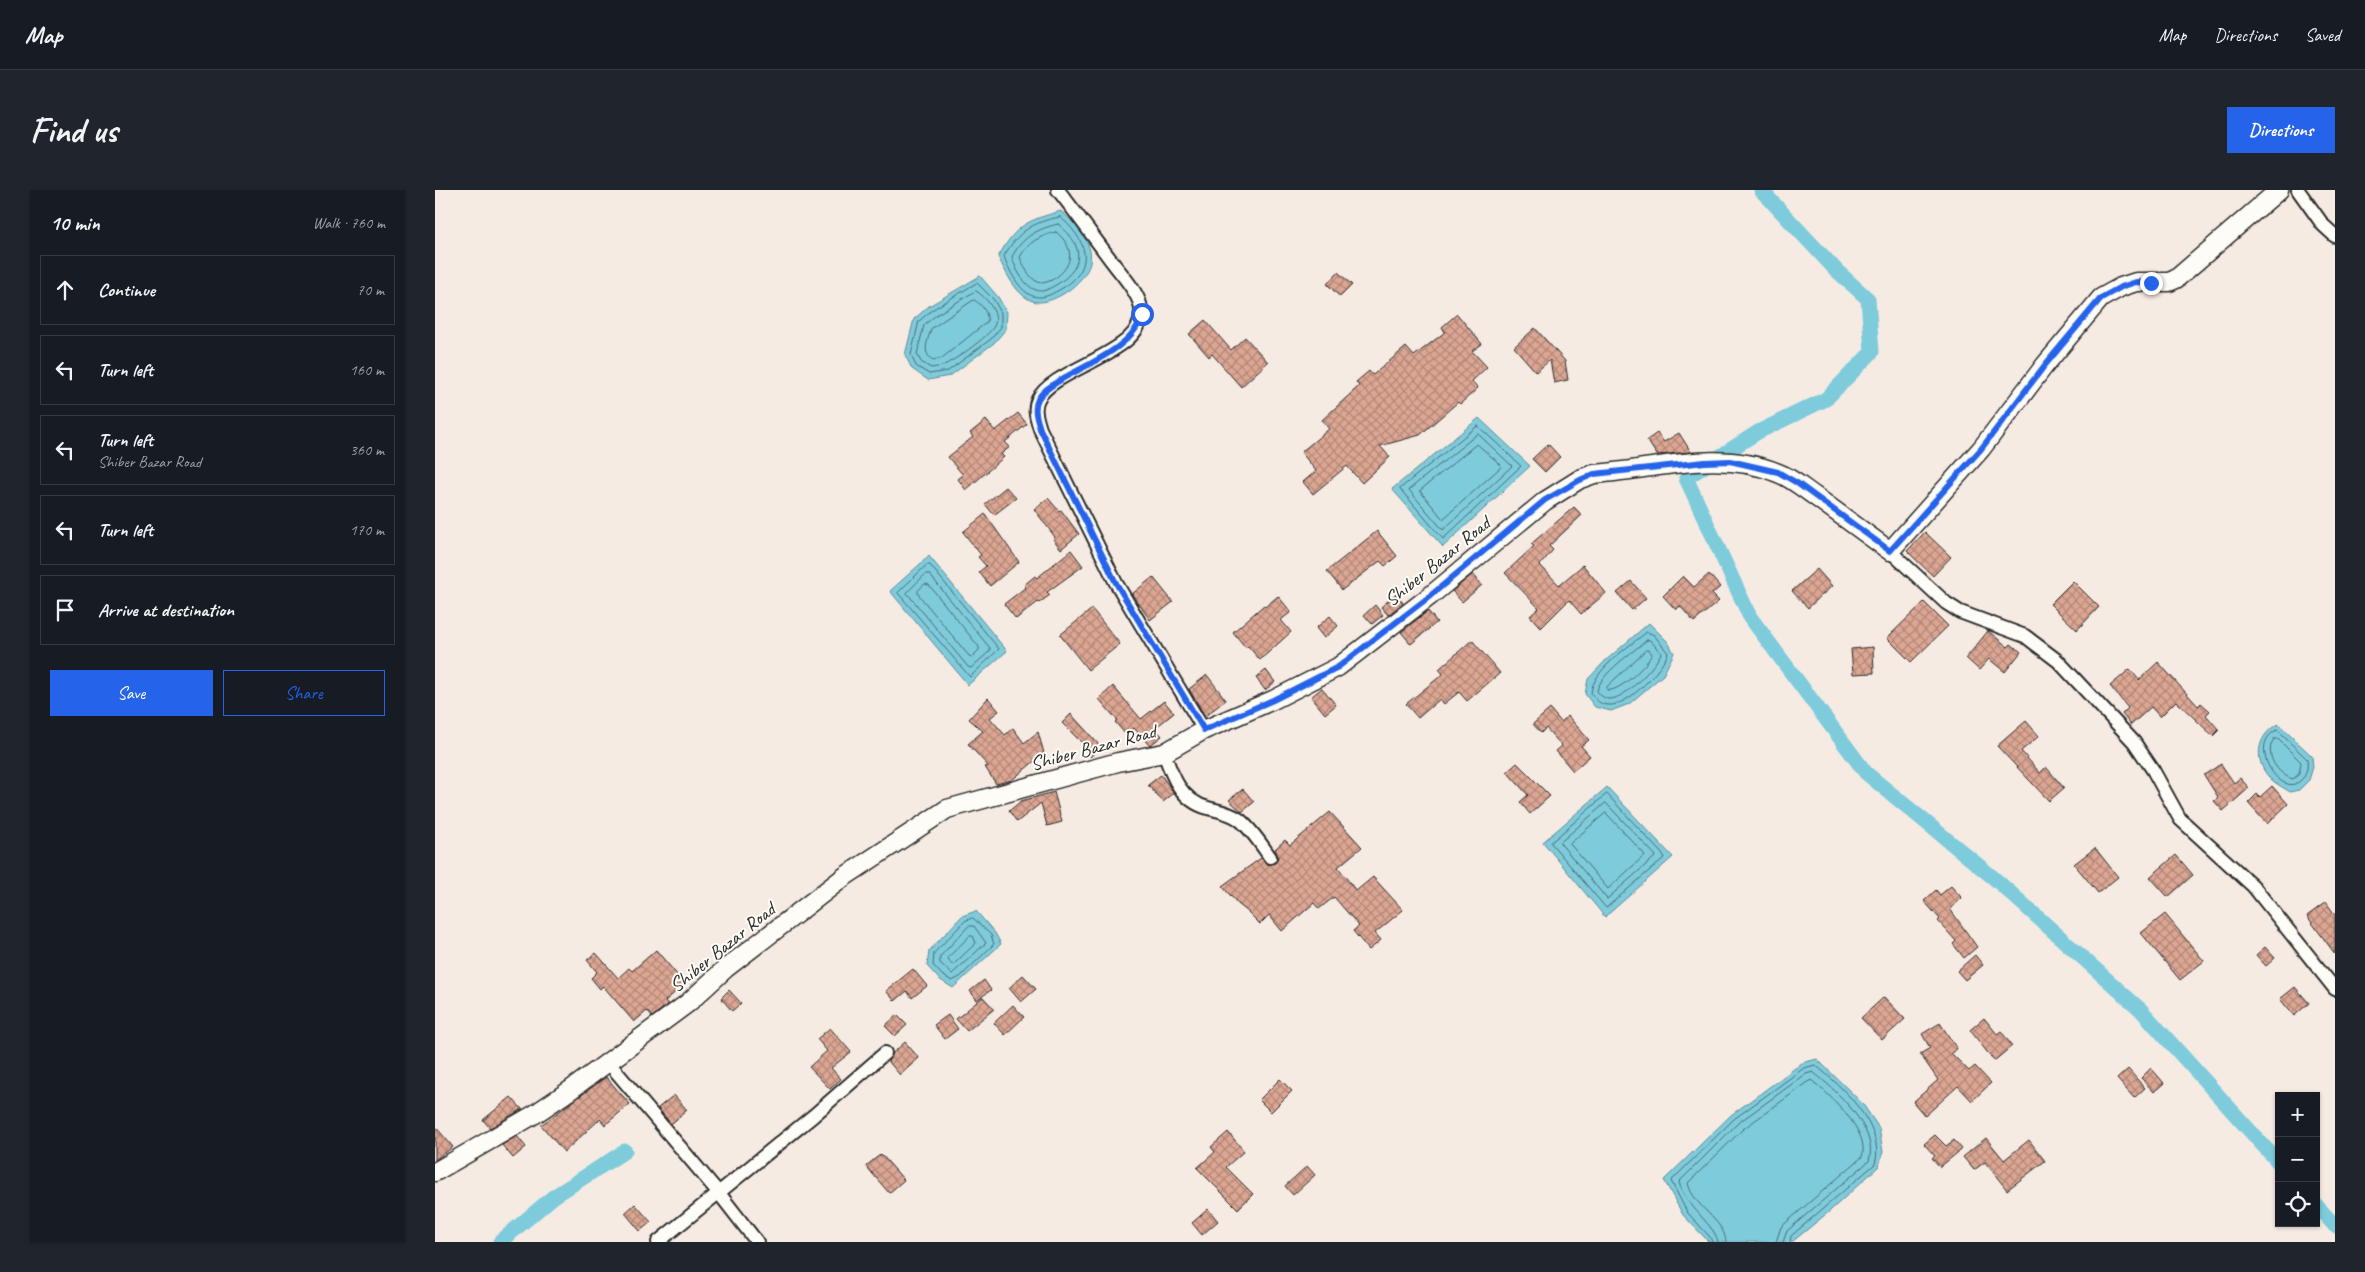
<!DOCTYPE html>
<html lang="en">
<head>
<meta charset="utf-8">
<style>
  body { margin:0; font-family:Caveat,sans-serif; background:#20242c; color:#f1f3f6 }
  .controls { position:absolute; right:15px; bottom:15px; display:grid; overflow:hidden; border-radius:0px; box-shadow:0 1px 4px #0004 }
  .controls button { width:45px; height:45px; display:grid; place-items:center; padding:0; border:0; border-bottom:1px solid #363941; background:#171b24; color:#f1f3f6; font:25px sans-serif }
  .stop { position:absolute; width:15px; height:15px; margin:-11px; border:4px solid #2563eb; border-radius:50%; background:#fff }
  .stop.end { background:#2563eb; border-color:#fff; box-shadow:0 1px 5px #0008 }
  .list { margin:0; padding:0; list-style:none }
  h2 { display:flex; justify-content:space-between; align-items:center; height:65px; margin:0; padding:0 20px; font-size:21px }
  h2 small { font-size:16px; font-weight:400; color:#9ea1a6 }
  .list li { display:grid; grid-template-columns:32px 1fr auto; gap:15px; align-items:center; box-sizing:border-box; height:70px; margin:0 10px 10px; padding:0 10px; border:1px solid #363941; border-radius:0px }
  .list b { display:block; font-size:19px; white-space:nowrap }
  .list p { margin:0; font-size:16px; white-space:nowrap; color:#9ea1a6 }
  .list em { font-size:16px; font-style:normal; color:#9ea1a6 }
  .actions { display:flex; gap:10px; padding:15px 20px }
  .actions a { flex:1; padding:11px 0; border:1px solid #2563eb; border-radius:0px; text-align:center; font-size:18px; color:#2563eb }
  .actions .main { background:#2563eb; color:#fff }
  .icon { flex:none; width:28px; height:28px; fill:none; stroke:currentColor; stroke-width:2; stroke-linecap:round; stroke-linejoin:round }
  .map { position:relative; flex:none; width:1900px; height:1052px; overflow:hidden; border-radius:0px }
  header { display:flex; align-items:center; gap:30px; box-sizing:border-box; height:70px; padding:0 25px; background:#171b24; border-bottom:1px solid #363941 }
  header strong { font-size:24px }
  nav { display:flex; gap:28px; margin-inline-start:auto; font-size:18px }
  .intro { display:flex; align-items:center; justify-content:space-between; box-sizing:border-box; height:120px; padding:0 30px }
  h1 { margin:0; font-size:35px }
  .button { padding:12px 22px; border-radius:0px; background:#2563eb; color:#fff; font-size:18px; font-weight:700 }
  main { display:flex; gap:30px; padding:0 30px }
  aside { flex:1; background:#171b24; border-radius:0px; box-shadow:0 1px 4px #0004 }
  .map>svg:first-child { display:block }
</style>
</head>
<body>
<header>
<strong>Map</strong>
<nav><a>Map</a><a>Directions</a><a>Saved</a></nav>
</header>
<div class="intro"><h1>Find us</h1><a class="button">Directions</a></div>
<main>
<aside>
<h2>10 min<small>Walk · 760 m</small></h2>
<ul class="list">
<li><svg class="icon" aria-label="ahead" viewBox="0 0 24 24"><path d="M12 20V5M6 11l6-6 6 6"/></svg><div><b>Continue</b></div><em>70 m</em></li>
<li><svg class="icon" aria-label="left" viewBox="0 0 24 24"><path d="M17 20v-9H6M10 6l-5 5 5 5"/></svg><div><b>Turn left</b></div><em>160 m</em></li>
<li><svg class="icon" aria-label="left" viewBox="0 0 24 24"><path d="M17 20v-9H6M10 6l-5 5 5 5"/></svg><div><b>Turn left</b><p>Shiber Bazar Road</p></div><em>360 m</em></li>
<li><svg class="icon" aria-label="left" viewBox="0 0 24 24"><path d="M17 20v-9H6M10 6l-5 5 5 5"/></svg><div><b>Turn left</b></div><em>170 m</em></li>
<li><svg class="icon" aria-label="arrive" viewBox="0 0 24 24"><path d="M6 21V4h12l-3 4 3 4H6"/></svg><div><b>Arrive at destination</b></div></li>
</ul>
<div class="actions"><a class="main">Save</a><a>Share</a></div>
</aside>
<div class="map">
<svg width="1900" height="1052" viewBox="0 0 1900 1052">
  <defs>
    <pattern id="building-cross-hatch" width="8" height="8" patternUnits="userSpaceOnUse" patternTransform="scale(1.25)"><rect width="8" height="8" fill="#dca693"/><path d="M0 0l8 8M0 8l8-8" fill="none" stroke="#b38778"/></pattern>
  </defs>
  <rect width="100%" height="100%" fill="#f6ebe3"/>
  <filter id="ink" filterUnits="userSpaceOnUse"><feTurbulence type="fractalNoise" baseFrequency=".02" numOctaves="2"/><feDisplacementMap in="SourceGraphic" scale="10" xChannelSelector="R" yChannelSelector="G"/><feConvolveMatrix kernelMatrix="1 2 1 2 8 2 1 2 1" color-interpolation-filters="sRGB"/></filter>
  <g filter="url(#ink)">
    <g fill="#7ecbdc" stroke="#5d8b95">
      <path d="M626,21C640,34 659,51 655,73C651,92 614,120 595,110C579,102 571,82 563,67C582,34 591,31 626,21Z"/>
      <path d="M545,86L563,107L572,122L571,139L559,153L515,186L493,190L477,179L470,165L479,129L494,116Z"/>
      <path d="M1044,228L1095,276L1008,357L957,299Z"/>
      <path d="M494,366L572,461L533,495L455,401Z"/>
      <path d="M1214,433L1233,452L1239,463L1228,485L1194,514L1176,521L1160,517L1150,504L1153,489L1170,471Z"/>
      <path d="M1843,534L1877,566L1878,577L1874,590L1864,600L1855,602C1849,598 1843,595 1838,591C1818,574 1820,546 1843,534Z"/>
      <path d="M1172,597L1238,667L1170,727L1108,652Z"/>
      <path d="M541,721L560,743L566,754L518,798L504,789L492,776L494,761L527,726Z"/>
      <path d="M1382,869L1427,913L1444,938L1448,962L1444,976L1396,1020L1357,1052H1274L1248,1025L1229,990L1296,925L1367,873Z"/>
    </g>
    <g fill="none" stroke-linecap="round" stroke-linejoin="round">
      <g stroke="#4c6b72" stroke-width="1">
        <path d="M625,27C654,51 661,80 624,100C615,105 608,109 598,106C585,102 573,79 569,66C583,42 597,32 625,27Z"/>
        <path d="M623,34C651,56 649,79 619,96C613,99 607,103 601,100C589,96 580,78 577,67C587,47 602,39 623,34Z"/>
        <path d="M621,42C656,70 614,98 603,92C594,88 588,75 585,67C593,52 605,46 621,42Z"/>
        <path d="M542,93L559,110L566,123V137L556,149L513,181L494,184L481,176L476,165L484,131L497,120Z"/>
        <path d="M541,101C550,106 566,124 559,136C553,147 523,168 511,174C507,177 501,177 496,178L486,172L482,164L489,135L501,125Z"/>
        <path d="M539,110C547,114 554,124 552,132L507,168L498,170C486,163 493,150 496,139Z"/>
        <path d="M1043,236L1086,276L1008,349L965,299Z"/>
        <path d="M1043,244L1077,276L1008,340L974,300Z"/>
        <path d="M1042,254L1065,274L1066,277L1008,329L985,301Z"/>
        <path d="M492,375H495L564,459L535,487L463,403Z"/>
        <path d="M491,384H494L555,458V461L536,478L533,477L472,403Z"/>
        <path d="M490,394L494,395L544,457V460L537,467L534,466L483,404V401Z"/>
        <path d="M1212,442L1219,445L1233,463C1228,479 1192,517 1174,515C1165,515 1161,510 1156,503C1158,480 1194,456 1212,442Z"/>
        <path d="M1212,450H1215L1226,463C1221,476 1190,509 1175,509C1169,509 1165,505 1162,501C1165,484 1199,461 1212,450Z"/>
        <path d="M1211,460H1214L1217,464C1213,474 1184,503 1172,500V497Z"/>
        <path d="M1842,540L1872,569C1873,577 1872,585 1866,590C1846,611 1810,553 1842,540Z"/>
        <path d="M1839,549H1843L1866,572L1864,584L1858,589C1843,585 1828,564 1839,549Z"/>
        <path d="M1172,604L1230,667L1171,718L1116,653Z"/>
        <path d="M1171,613L1221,666L1172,709L1125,653Z"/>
        <path d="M1171,623L1210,665L1173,699L1135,654Z"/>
        <path d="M538,728L556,745L559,754L525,787L517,791L507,785L498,775L499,763L530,731Z"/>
        <path d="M534,736H539L551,753L517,784L505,773V767Z"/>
        <path d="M535,746H538L541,753L519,774H516L513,768Z"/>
        <path d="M1277,1052L1275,1047L1252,1022L1236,991L1299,929L1369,878L1380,875C1407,896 1451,937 1440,974L1356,1046L1355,1052"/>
        <path d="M1283,1052C1282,1037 1249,1015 1244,992L1303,933L1371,884L1378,882C1401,900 1444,939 1434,971L1352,1041L1348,1052"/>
        <path d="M1291,1052C1290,1030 1258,1017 1253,993L1308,939L1376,890C1394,904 1436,942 1427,967L1346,1037L1341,1052"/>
      </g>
      <g stroke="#7ecbdc" stroke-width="15">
        <path d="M1326,0L1401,80L1433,109L1437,162L1391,209L1323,242L1251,288L1315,427L1431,583L1560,689L1706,820L1844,973"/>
        <path d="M1881,1015L1900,1036"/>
        <path d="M65,1052L118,1007L190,961"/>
      </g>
    </g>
    <g fill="url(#building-cross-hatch)" stroke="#2b2b2b">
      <path d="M903,82L917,95L905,107L892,94Z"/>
      <path d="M1022,124L1047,154L1037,161L1052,177L1037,191L1043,198L1025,214L1023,212L985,245L945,256L955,267L927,293L912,276L878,304L868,292L881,281L866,262L894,239L887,230L924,196L921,192L934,181L938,185L971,157L979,166L1010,142L1007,137Z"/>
      <path d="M770,130L796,160L810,147L833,172L806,197L777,164L774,167L754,144Z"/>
      <path d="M1100,138L1130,171L1133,190L1119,193L1115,170L1101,182L1079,157Z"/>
      <path d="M583,223L592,234L570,252L575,257L566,264L569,267L531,300L523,289L528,285L513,267L538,247L535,243L551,230L560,241Z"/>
      <path d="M1222,243L1229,252L1244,243L1256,262L1222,265L1212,250Z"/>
      <path d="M1113,254L1125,267L1110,282L1097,269Z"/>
      <path d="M571,297L581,308L559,325L550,314Z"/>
      <path d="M613,308L624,321L626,320L644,344L626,359L618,349L620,347L599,319Z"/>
      <path d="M1139,317L1147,325L1114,356L1118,360L1105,375L1124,395L1148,375L1171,403L1146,424L1134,410L1106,438L1095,426L1104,418L1070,383L1099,356L1096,354Z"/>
      <path d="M550,324L584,372L555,396L544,382L551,376L543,367L546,365L528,342Z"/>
      <path d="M942,341L962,366L950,376L945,371L907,400L892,381Z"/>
      <path d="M1490,342L1516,367L1498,386L1472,361Z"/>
      <path d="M636,360L648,376L612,402L615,405L604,413L603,412L581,429L569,414L591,397L589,395L600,386L602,388Z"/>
      <path d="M1382,379L1397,396L1373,418L1357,401Z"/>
      <path d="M1038,384L1047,395L1027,412L1017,401Z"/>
      <path d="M1274,384L1285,397L1277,404L1284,411L1259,432L1245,416L1241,420L1228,406L1248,386L1259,397Z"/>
      <path d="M718,387L738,412L715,430L697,404Z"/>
      <path d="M1196,391L1211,408L1197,420L1182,403Z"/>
      <path d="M1638,391L1664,417L1642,440L1615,414Z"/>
      <path d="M961,404L968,413L953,425L946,417Z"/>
      <path d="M843,406L856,422L846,430L856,442L825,470L813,456L811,458L798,442L829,415L830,417Z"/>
      <path d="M1489,412L1513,436L1476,472L1452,448Z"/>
      <path d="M940,415L948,425L937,434L929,425Z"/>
      <path d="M657,419L685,454L653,480L625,445Z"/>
      <path d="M993,421L1002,432L976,454L966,442Z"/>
      <path d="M895,426L903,436L889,448L881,438Z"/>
      <path d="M1553,441L1573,457L1576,454L1586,462L1570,482L1554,469L1544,480L1531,468Z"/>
      <path d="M1037,450L1065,483L1032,511L1024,502L1009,514L1005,509L983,528L971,514L1008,484L1004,479Z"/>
      <path d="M1438,457L1439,483L1418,484L1416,459Z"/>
      <path d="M1723,472L1763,516L1766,513L1775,521L1771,525L1784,540L1778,546L1741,511L1725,527L1716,517L1696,535L1687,524L1693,518L1675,496L1695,479L1704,490Z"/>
      <path d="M831,480L840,492L830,500L821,488Z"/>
      <path d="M772,485L791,510L770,526L754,499Z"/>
      <path d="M678,496L706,529L729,511L739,523L720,538L727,546L717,554L714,555L699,538L691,545L680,532L682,530L664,509Z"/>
      <path d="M887,498L901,515L890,524L876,507Z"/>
      <path d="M553,508L564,521L555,528L570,545L578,538L589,553L603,542L609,563L577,590L561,594L550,577L553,576L533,554L548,541L534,529Z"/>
      <path d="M1115,519L1126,532L1133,526L1154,550L1146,556L1155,566L1138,581L1121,561L1127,556L1111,538L1106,543L1098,534Z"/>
      <path d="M636,524L666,557L655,567L648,554L627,533Z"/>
      <path d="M1591,531L1604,546L1586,561L1605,583L1611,577L1629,598L1614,611L1562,556Z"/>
      <path d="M1082,573L1115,606L1095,624L1085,612L1093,605L1072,582Z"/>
      <path d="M1786,574L1799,593L1805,588L1814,598L1788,621L1779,611L1783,607L1769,585Z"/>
      <path d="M726,585L739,603L728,612L713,595Z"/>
      <path d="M1837,596L1853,614L1832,634L1813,613L1822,604L1825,607Z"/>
      <path d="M808,599L819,612L807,622L794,610Z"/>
      <path d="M619,602L627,632L612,636L606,613L582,632L574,621L586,611Z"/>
      <path d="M895,622L927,657L903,677L921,701L938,687L968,720L940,743L946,750L934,760L918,741L924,736L899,707L884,719L879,713L847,741L834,725L825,734L813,722L803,714L787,696L826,668L832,674L840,673L843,667L840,659L850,650L855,655Z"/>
      <path d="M1660,658L1683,687L1663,703L1639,674Z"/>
      <path d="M1741,665L1758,685L1733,707L1715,687Z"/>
      <path d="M1516,696L1527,708L1515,719L1542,757L1529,768L1518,754L1521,751L1503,731L1505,729L1489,711L1501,700L1505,705Z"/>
      <path d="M1891,712L1900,725V764L1872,726Z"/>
      <path d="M1730,724L1769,771L1745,790L1706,743Z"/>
      <path d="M1830,757L1840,768L1831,776L1821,765Z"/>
      <path d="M221,760L250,794L230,811L233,814L217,827L212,821L199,832L168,796L165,799L156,788L162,782L152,770L161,763L183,788L194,778L197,781Z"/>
      <path d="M1540,765L1548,775L1530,790L1522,781Z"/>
      <path d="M478,779L492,796L477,808L472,801L460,811L451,801Z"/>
      <path d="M588,785L601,799L586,812L574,798Z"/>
      <path d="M549,790L556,800L542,810L535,801Z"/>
      <path d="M1860,797L1874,813L1859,826L1845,809Z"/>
      <path d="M294,800L306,813L297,821L286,808Z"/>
      <path d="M548,807L559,819L532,841L521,829Z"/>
      <path d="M1449,807L1470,829L1447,850L1426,828Z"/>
      <path d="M578,815L589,827L570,845L559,833Z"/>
      <path d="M462,825L472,835L460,846L450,836Z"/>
      <path d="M513,825L523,839L510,849L499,835Z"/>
      <path d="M1549,828L1562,844L1566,841L1577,856L1559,871L1535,840Z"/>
      <path d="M1505,833L1522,859L1516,863L1534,881L1540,876L1556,893L1537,911L1523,896L1490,926L1478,912L1503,890L1485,864L1495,858L1487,844Z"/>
      <path d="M395,838L416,862L396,878L406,889L395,899L374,877L392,861L382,849Z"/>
      <path d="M470,852L484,868L465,885L453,871L458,863Z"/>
      <path d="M1716,878L1729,893L1719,902L1706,888Z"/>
      <path d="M1693,879L1710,898L1699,908L1682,889Z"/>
      <path d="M171,887L195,914L170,935L165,929L129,962L106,935Z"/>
      <path d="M845,889L857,901L836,922L824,910Z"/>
      <path d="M239,905L252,920L236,934L223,918Z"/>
      <path d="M76,907L87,919L55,938L48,930Z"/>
      <path d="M0,936L18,957L0,970Z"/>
      <path d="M793,942L809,961L791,977L818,1004L803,1019L762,978L780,962L776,957Z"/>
      <path d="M1500,945L1511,956L1519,950L1527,959L1505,977L1497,968L1500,966L1489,954Z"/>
      <path d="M82,946L91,957L78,968L67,955Z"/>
      <path d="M1551,948L1569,970L1594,950L1610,971L1572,1000L1550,972L1539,980L1528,967Z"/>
      <path d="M446,964L469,990L454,1003L431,976Z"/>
      <path d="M872,976L880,985L858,1005L850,996Z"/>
      <path d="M200,1014L216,1032L205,1041L190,1023Z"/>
      <path d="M773,1019L783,1031L767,1045L757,1033Z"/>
    </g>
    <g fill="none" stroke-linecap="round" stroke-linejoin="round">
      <g stroke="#2b2b2b" stroke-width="16">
        <g id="street">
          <path d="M623,0C642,24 660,49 678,73C687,85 701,100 705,114C719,162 621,175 603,209C598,219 602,229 605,239L681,393L769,540"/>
          <path d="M1863,0L1888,35L1900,46"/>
          <path d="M1455,361L1511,413L1525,422L1590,446L1623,471L1699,552L1718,580L1745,629L1818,696L1900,799"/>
          <path d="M729,563C737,586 746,611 773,618C784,621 796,623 805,630C817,640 826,654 835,667"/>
          <path d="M173,872L283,1002L322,1052"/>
          <path d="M223,1052L378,926L450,863"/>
        </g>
      </g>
      <g stroke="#2b2b2b" stroke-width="21">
        <path id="secondary" d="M0,982L100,924L134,901L253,813L290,779L409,687L512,619L683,572L729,563L769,540L838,510L903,477L995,406L1110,311L1145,289L1159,284C1218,280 1285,258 1343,283C1357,288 1369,299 1381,307C1406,325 1430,343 1455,361L1546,259L1610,175L1666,108L1686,97L1701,92H1734L1741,89L1844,0"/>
      </g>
      <use href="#street" stroke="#fdfcf7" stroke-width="12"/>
      <use href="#secondary" stroke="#fdfcf7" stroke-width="18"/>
    </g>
  </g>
  <g fill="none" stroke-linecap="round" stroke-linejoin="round" filter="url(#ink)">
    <path stroke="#2563eb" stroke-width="6" d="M707,124C701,155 653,174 627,189C618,195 608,200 603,209C598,219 602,229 605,239L681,393L769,540L838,510L903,477L995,406L1110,310L1145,290L1159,284L1270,272L1295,271L1343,282L1362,293L1455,361L1546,259L1610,175L1666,108L1686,97L1701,92L1716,93"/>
  </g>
  <g text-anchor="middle" stroke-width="4" stroke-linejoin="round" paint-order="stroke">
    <g font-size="20" fill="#2b2b2b" stroke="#fdfcf7">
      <text transform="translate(1002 371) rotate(-39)" y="7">Shiber Bazar Road</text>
      <text transform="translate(658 557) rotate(-15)" y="7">Shiber Bazar Road</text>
      <text transform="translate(287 757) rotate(-39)" y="7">Shiber Bazar Road</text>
    </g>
  </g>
</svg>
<div class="controls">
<button>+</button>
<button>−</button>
<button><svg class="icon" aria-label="locate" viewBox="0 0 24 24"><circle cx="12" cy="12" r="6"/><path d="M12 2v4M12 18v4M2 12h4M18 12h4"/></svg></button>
</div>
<div class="stop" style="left:707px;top:124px"></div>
<div class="stop end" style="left:1716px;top:93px"></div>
</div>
</main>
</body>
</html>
